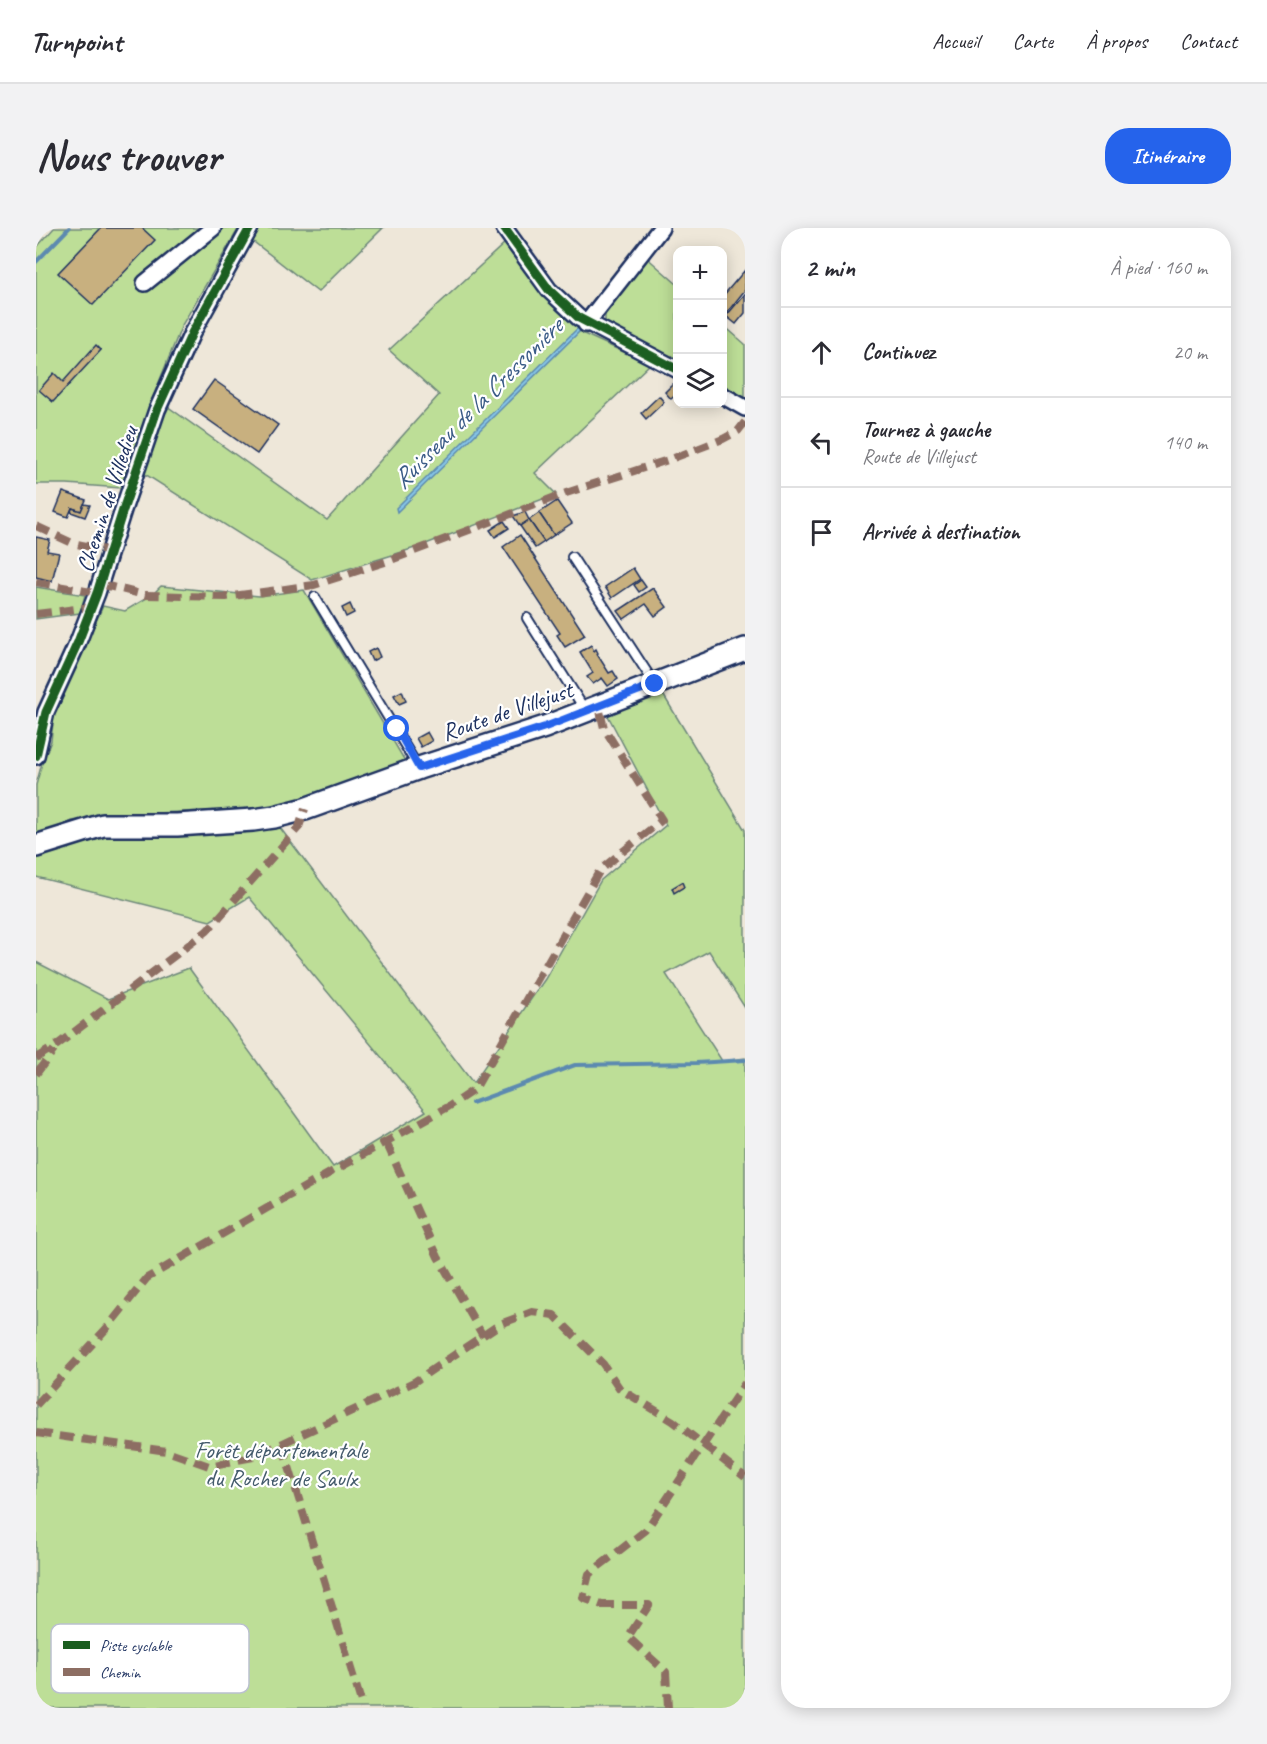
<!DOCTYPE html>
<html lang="fr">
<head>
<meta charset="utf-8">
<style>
  body { margin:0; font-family:Caveat,sans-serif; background:#f2f2f3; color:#2b2b33 }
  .controls { position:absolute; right:18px; top:18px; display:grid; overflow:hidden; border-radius:12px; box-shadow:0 3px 15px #0003 }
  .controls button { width:54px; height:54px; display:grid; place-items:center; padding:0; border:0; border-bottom:2px solid #e1e1e2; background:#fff; color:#2b2b33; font:30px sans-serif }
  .stop { position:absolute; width:18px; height:18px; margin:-14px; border:4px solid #2563eb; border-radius:50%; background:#fff }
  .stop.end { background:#2563eb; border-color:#fff; box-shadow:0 2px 6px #0008 }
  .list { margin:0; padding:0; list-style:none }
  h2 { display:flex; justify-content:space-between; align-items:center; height:78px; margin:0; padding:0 24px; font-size:26px }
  h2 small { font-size:20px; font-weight:400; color:#7c7c81 }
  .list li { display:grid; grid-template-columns:39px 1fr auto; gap:18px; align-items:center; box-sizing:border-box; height:90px; padding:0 24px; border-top:2px solid #e1e1e2 }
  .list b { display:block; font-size:22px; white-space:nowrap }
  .list p { margin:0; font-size:20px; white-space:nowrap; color:#7c7c81 }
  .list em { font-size:20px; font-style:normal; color:#7c7c81 }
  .icon { flex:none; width:33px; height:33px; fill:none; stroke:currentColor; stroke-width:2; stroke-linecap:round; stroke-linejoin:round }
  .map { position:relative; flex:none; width:709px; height:1480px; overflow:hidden; border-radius:24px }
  header { display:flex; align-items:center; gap:36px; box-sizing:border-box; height:84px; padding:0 30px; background:#fff; border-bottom:2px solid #e1e1e2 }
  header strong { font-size:28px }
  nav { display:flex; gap:33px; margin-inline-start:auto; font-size:21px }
  .intro { display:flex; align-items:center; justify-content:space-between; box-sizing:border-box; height:144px; padding:0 36px }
  h1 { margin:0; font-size:42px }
  .button { padding:15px 27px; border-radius:24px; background:#2563eb; color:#fff; font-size:21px; font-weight:700 }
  main { display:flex; gap:36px; padding:0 36px }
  aside { flex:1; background:#fff; border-radius:24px; box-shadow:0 3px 15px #0003 }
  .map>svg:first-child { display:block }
</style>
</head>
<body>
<header>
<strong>Turnpoint</strong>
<nav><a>Accueil</a><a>Carte</a><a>À propos</a><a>Contact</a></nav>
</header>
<div class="intro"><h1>Nous trouver</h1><a class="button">Itinéraire</a></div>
<main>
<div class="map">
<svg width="709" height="1480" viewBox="0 0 709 1480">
  <rect width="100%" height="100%" fill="#eee7d9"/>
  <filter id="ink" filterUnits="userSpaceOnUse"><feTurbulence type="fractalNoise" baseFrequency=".0167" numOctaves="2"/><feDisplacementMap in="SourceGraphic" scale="12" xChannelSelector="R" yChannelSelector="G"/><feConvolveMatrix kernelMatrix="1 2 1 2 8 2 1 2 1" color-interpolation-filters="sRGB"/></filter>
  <g filter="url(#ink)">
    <g fill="#bdde97" stroke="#6c867a" stroke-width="1.5">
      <path d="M18,0H203L146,97L113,179L85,260L31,256H0V20Z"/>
      <path d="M222,0H347L282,64L214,11Z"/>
      <path d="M470,14L505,66L548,106L614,136L499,245L520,266L382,319L276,352L104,243L128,176L291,292L403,167L353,122Z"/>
      <path d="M609,28L641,56V134L575,103L569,94V83Z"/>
      <path d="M686,96L709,116V170L706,171L687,160Z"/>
      <path d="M125,358L223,368L268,362L369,533L366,538L244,580L93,586L36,593L3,607L0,604V557L6,535L15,513L18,485L67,378L89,383L116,367Z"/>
      <path d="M0,359L49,367L44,385L0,391Z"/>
      <path d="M625,463L709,602V780L673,723L630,746L686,833L709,830V1480H0V734L72,771L153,740L297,939L390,883L213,669L174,693L0,649V625L68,604L242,597L437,855L509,751L565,652L630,597L570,484Z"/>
    </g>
    <path fill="#87c6e7" stroke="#5c8ab0" stroke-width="1.5" d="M546,96L549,98L361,284L360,280Z"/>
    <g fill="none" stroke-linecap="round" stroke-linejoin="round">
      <g stroke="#5c8ab0" stroke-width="4">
        <path d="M0,34L33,0"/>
        <path d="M436,875L539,837L660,835L709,832"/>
      </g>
    </g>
    <g fill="#c8b07f" stroke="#1b2f5e" stroke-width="1.5">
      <path d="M65,0H106L119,12L57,77L22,45Z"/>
      <path d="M709,42V62L689,87L686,85V69Z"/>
      <path d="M709,66V85L700,96L690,88Z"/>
      <path d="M60,117L65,122L17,174L3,162L18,145L27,154Z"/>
      <path d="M178,152L242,197L221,226L157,181Z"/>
      <path d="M637,156L642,161V165L635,171L629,164Z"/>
      <path d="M623,168L628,174L610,191L605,185Z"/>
      <path d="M27,264L50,272L45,283L36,280L32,289L19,284Z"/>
      <path d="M521,273L536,295L518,307L503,285Z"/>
      <path d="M48,276L54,277L49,289L35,284L36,280L45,283Z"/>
      <path d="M489,284L493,292L484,298L477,288Z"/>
      <path d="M503,285L518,307L508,314L493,292Z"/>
      <path d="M493,292L508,314L499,320L484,298Z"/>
      <path d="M468,293L473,300L459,309L454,302Z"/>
      <path d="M484,307L549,407L529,419L521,407L524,405L467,319Z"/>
      <path d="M0,309L14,312L11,323L23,325L16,353L0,349Z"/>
      <path d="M597,340L604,351L576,370L569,359Z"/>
      <path d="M605,352L610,359L603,364L598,357Z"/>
      <path d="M617,360L631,379L619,388L610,376L588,391L582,383Z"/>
      <path d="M314,376L318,385L310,389L306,380Z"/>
      <path d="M555,417L558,423L560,421L562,425L561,426L573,445L577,443L582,451L572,458L566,450L557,456L551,449L557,445L544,424Z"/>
      <path d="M340,420L344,429L336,433L332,424Z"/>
      <path d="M366,463L370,473L363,476L358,467Z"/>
      <path d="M391,504L396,513L385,519L380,510Z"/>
      <path d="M646,654L648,659L638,665L636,660Z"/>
    </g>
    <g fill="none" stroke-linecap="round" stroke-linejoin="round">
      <g stroke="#1b2f5e" stroke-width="12">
        <g id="service">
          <path d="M536,329L618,455"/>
          <path d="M279,369L382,539"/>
          <path d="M491,390L549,482"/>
        </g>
      </g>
      <g stroke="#1b2f5e" stroke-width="20">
        <g id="minor">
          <path d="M468,0L513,62L543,90L642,142"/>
          <path d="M109,55L177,0"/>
          <path d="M550,96L625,0"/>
          <path d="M686,167L709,180"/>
          <path d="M0,528L10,484L42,414L61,365L87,282L121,182L156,105L214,0"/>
        </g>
      </g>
      <g stroke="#1b2f5e" stroke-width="26">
        <path id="secondary" d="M0,618L67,597H141L217,592L238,589L269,581L383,540L509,499L709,421"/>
      </g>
      <use href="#service" stroke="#fff" stroke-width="8"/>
      <use href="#minor" stroke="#fff" stroke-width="15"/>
      <use href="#secondary" stroke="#fff" stroke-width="21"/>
      <g stroke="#8d6e63" stroke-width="8" stroke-dasharray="15 8" stroke-linecap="butt">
        <path d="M0,298L36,315L75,323"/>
        <path d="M0,354L61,365"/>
        <path d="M64,356L109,367L190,369L278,357L355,332L527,266L635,231L687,211L702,203L709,194"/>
        <path d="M0,386L55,379"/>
        <path d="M0,830L21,817L171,703L263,599L269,581"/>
        <path d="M0,846L18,822"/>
        <path d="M350,914L402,1029L447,1108"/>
        <path d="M0,1177L70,1101L111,1050L233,979L412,879L439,861L564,642L626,592L568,500L563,479"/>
        <path d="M0,1205L131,1223L173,1238L217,1229L378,1154L464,1096L496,1084L518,1087L567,1136L584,1161L637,1193L709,1249"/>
        <path d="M246,1216L327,1480"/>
        <path d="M632,1480L630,1444L592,1409L613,1377H566L547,1370L553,1346L610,1302L709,1155"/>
      </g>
      <g stroke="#fff" stroke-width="13">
        <g id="cycleway">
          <path d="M468,0L513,62L543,90L642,142"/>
          <path d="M0,528L10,484L42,414L61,365L87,282L121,182L156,105L214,0"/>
        </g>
      </g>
      <use href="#cycleway" stroke="#1b5e20" stroke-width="9"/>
    </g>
  </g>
  <g fill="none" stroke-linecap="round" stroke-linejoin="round" filter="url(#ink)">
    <path stroke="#2563eb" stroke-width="8" d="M361,501L383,540L509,499L619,456"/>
  </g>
  <g text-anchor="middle" stroke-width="4.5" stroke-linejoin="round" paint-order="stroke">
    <g font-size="24" fill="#1b2f5e" stroke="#fff">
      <text transform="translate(71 271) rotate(-72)" y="8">Chemin de Villedieu</text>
      <text transform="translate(471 483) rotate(-19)" y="8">Route de Villejust</text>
    </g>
    <g font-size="24" fill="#445b6c" stroke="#fff">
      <text x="245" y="1230">Forêt départementale<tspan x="245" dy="28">du Rocher de Saulx</tspan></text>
    </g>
    <g font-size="26" font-style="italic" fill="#3b5c87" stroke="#fff">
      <text transform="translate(441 175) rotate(-45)" y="9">Ruisseau de la Cressonière</text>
    </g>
  </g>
  <rect x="15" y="1396" width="198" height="69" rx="9" fill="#fff" stroke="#bbc1cf" stroke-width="1.5"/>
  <rect x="27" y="1413" width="27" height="8" fill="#1b5e20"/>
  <rect x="27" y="1440" width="27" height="8" fill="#8d6e63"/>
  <g font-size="16" fill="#1b2f5e">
    <text x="64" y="1423">Piste cyclable</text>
    <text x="64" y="1450">Chemin</text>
  </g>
</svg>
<div class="controls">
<button>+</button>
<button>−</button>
<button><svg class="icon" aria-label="layers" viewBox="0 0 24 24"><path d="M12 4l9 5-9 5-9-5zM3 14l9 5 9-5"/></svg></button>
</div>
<div class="stop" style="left:361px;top:501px"></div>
<div class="stop end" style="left:619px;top:456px"></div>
</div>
<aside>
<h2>2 min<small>À pied · 160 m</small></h2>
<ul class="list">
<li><svg class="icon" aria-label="ahead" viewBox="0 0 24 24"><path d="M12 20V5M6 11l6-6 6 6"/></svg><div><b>Continuez</b></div><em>20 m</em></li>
<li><svg class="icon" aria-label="left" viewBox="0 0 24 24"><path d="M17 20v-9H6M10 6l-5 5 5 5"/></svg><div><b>Tournez à gauche</b><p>Route de Villejust</p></div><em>140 m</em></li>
<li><svg class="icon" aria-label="arrive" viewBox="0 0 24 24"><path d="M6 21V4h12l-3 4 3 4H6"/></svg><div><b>Arrivée à destination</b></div></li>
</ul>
</aside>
</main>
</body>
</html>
